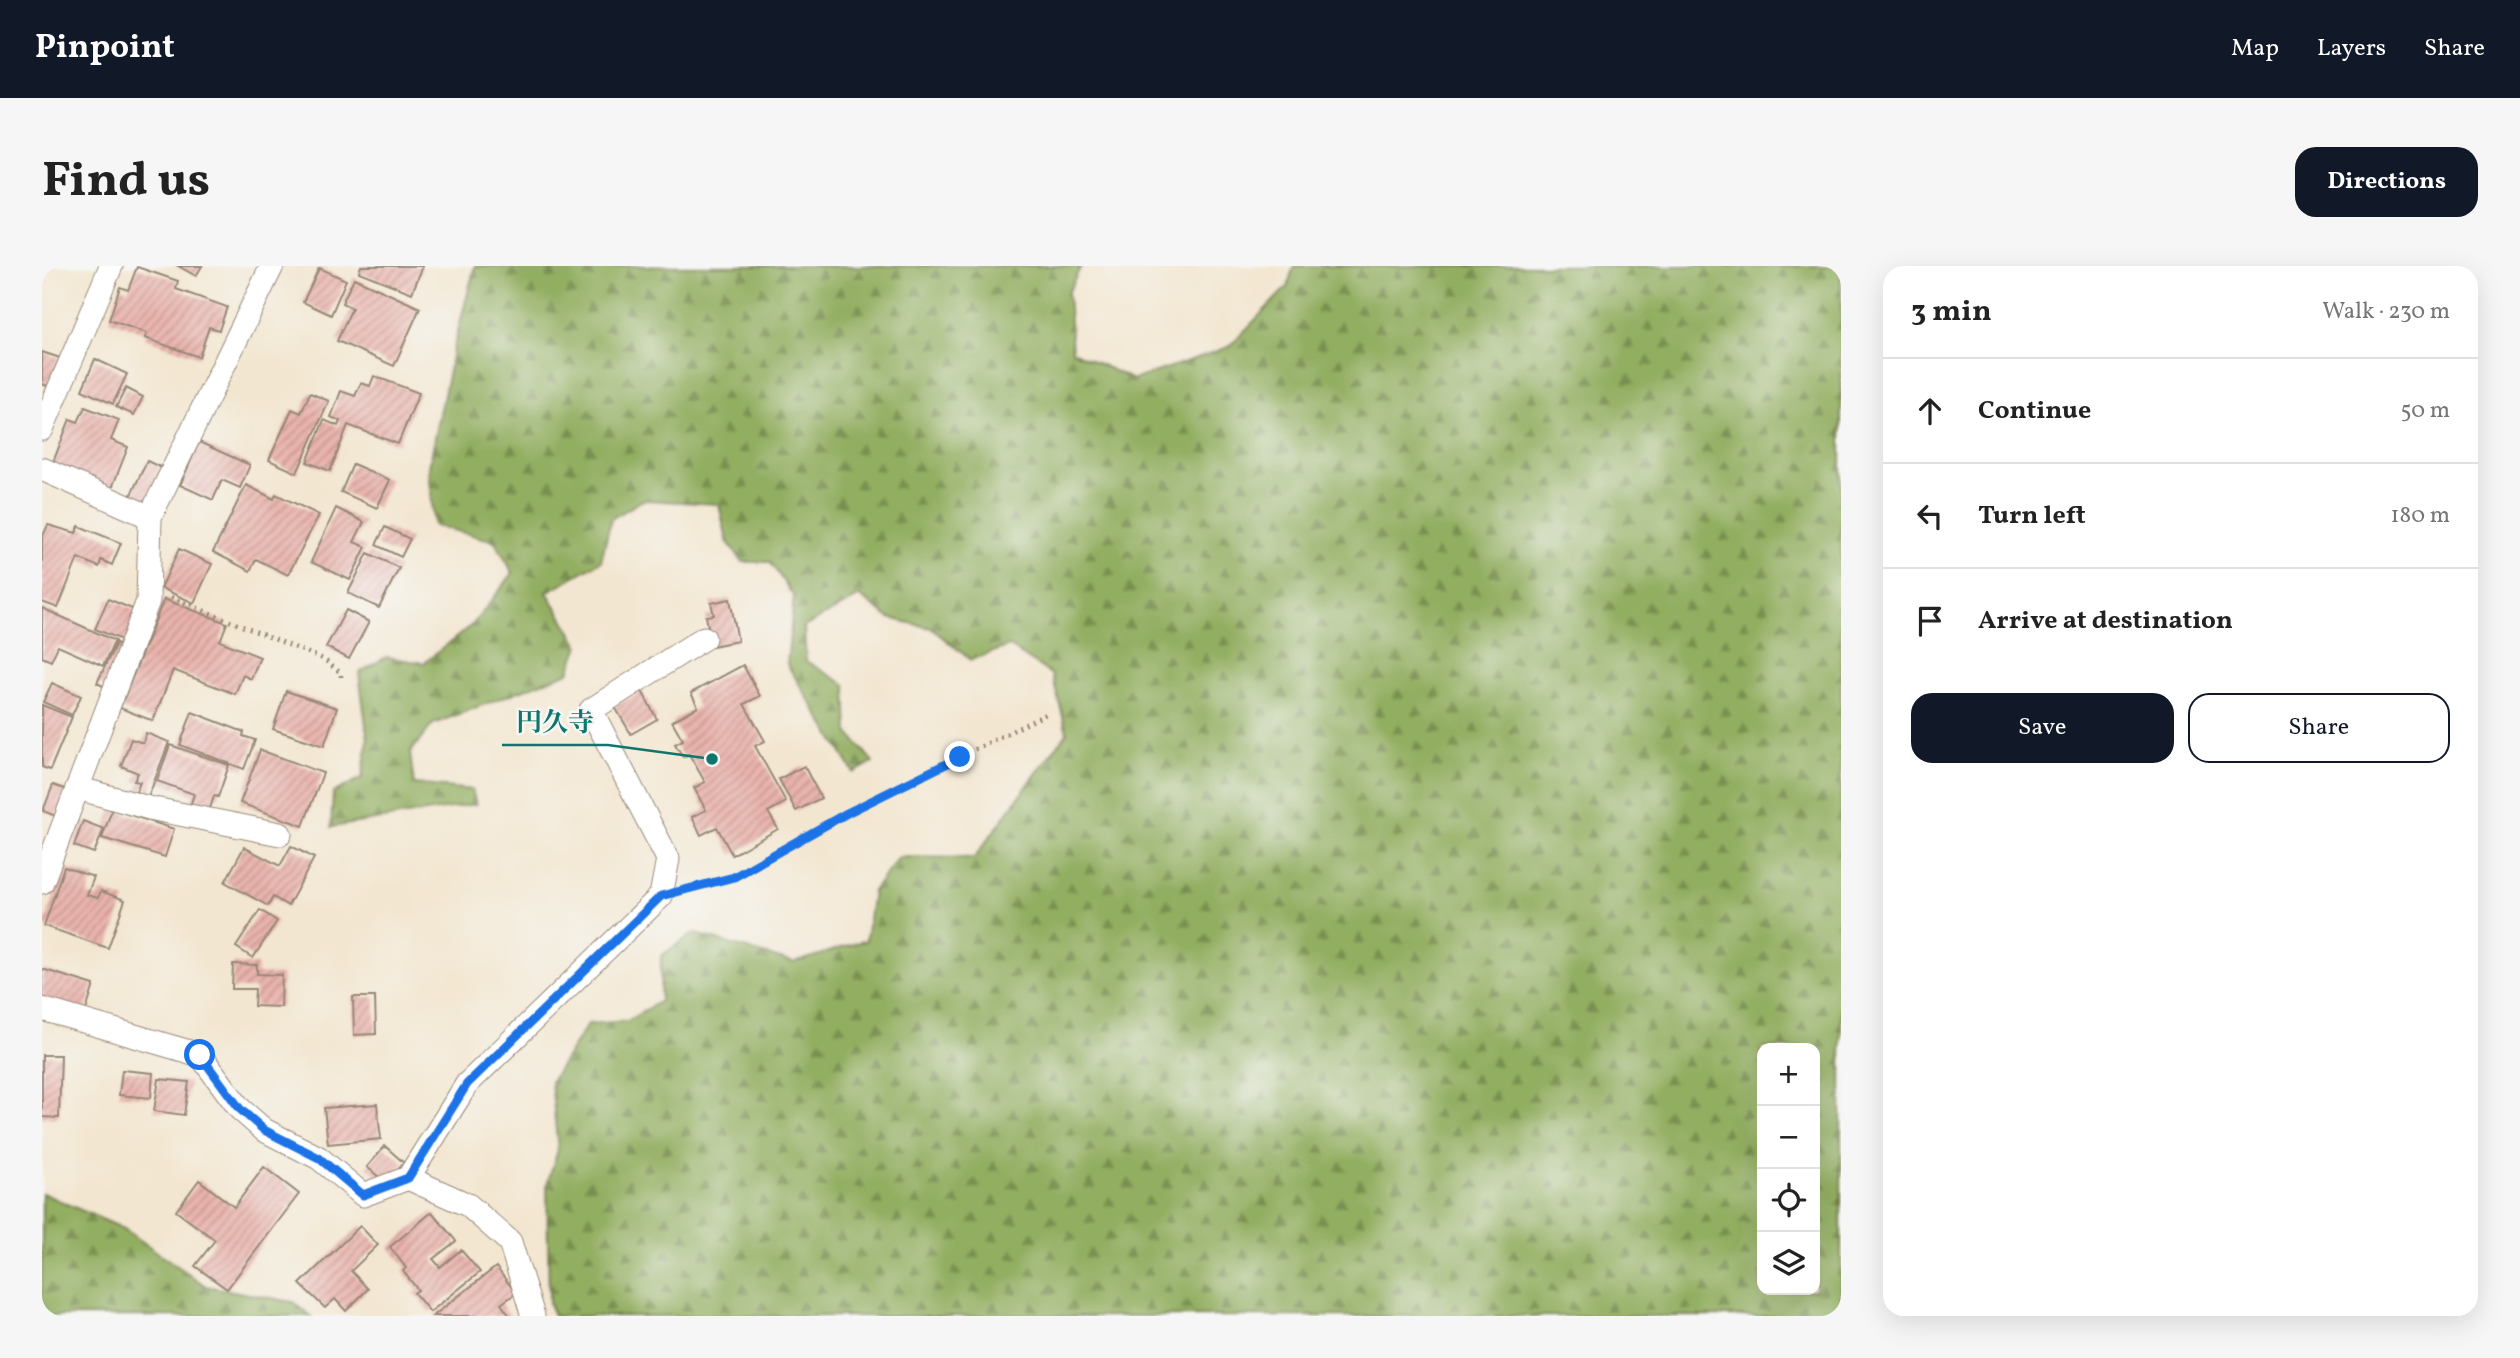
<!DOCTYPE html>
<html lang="en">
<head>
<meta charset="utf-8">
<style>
  body { margin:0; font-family:Vollkorn,"Noto Serif JP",serif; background:#f6f6f6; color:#222 }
  .controls { position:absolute; right:21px; bottom:21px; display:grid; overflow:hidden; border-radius:14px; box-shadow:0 7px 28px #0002 }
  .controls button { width:63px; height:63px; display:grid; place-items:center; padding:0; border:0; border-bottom:2px solid #e0e0e0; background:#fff; color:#222; font:35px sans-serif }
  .stop { position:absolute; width:21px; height:21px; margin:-16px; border:5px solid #1a73e8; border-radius:50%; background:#fff }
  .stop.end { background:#1a73e8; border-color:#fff; box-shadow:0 2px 7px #0008 }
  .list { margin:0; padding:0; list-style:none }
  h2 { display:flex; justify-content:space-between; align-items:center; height:91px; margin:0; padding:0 28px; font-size:30px }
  h2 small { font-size:23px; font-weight:400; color:#767676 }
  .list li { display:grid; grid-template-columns:46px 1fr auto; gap:21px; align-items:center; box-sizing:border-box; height:105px; padding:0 28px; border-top:2px solid #e0e0e0 }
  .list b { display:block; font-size:26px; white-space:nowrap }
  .list em { font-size:23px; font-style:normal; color:#767676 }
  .actions { display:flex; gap:14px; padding:21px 28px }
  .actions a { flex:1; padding:16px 0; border:2px solid #111827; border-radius:21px; text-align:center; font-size:24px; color:#111827 }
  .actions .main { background:#111827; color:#fff }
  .icon { flex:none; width:38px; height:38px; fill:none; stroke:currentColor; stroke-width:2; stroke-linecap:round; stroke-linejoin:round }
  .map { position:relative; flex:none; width:1799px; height:1050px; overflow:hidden; border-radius:21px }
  header { display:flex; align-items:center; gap:42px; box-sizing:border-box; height:98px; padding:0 35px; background:#111827; color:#fff }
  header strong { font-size:33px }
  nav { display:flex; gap:38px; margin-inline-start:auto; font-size:24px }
  .intro { display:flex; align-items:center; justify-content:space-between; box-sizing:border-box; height:168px; padding:0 42px }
  h1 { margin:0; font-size:49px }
  .button { padding:18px 32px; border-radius:21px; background:#111827; color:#fff; font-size:24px; font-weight:700 }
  main { display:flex; gap:42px; padding:0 42px }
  aside { flex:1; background:#fff; border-radius:21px; box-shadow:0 7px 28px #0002 }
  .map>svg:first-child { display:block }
</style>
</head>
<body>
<header>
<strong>Pinpoint</strong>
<nav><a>Map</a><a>Layers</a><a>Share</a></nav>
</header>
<div class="intro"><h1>Find us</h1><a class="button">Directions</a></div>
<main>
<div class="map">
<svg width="1799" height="1050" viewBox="0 0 1799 1050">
  <defs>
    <pattern id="forest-firs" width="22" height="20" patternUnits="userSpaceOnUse" patternTransform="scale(1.75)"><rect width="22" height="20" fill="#92ae60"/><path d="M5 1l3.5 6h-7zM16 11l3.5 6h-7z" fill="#788e4f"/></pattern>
    <pattern id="building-hatch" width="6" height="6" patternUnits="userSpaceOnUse" patternTransform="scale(1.75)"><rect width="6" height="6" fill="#eab4ad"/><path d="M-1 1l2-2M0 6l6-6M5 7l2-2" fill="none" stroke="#bf938c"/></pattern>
  </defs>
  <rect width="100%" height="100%" fill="#f6f6f2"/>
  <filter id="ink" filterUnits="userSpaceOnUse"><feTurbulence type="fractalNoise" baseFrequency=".0143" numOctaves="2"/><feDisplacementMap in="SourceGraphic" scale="14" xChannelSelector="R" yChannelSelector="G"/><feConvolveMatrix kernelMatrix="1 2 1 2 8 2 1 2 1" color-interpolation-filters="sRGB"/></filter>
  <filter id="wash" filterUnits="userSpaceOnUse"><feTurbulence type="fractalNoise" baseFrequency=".00686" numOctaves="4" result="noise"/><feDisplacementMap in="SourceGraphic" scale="28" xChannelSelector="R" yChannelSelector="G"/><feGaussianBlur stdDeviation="1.57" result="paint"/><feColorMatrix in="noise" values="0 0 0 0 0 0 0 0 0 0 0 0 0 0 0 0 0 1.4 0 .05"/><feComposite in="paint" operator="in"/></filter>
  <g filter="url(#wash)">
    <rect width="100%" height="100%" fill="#f3e6d0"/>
    <g fill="url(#forest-firs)" stroke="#666c3f" stroke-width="2" fill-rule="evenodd">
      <path d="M433,0H1039L1026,27L1030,85L1091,114L1187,81L1245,21L1252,0H1799V1050H512L507,1038L505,918L516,884L509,815L546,758L585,755L618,735L619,690L652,667L752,697L824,674L831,625L857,591L932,592L1025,466L1010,409L967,380L929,394L889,362L847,352L818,330L762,361L764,395L804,419L806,466L831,496L812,507L745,398L752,331L728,296H701L685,275L677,238L601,234L569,253L559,295L505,326L537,379L527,406L391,458L368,487L372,518L430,524L434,538L289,561L291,527L320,512L326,474L317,407L344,391L382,397L431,358L471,307L453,275L392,259L387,201L412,80ZM1773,782V1024H1720V782Z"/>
      <path d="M0,927L82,963L164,1020L251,1036L269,1050H0Z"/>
    </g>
    <g id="blocks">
      <g fill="url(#building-hatch)">
        <path d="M136,0H160L154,10Z"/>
        <path d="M319,0H381L370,27L317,6Z"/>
        <path d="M95,1L136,15L134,23L185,41L177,64L167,61L157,91L103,72L105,67L67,54L78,21L86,24Z"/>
        <path d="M277,2L304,14L289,49L261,36Z"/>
        <path d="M312,12L378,42L352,100L295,75L310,42L300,37Z"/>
        <path d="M0,86L18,92L8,121L0,118Z"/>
        <path d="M53,93L85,108L71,138L40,124Z"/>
        <path d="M332,110L377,127L356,178L306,159L288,205L265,196L282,154L296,160L298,155L289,151L299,125L313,130L319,117L328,120Z"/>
        <path d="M84,122L101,131L92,149L74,141Z"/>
        <path d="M268,127L287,135L255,207L227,194L250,143L259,147Z"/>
        <path d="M43,141L77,154L69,174L86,181L68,227L8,204L28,153L36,156Z"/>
        <path d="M157,176L208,199L198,222L180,214L171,234L138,219Z"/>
        <path d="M105,195L120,202L100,244L85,237Z"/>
        <path d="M311,198L348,214L335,242L299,226Z"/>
        <path d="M204,219L232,233L234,228L277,249L246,309L214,293L208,305L171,286Z"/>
        <path d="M294,242L322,256L312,276L324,281L308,314L269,296Z"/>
        <path d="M6,259L34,267L37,260L79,277L70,299L59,294L57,301L36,292L16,342L0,336V272Z"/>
        <path d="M343,261L368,273L359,291L334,279Z"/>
        <path d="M137,283L170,298L152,337L119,322Z"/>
        <path d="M326,287L357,302L337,342L306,327Z"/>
        <path d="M66,333L100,347L87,377L53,363Z"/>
        <path d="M122,333L185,357L178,375L218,391L209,413L201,409L193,428L131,404L111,455L78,442Z"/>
        <path d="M688,333L696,375L670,380L664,350L672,349L669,337Z"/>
        <path d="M0,342L73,375L61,400L16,380L9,395L0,391Z"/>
        <path d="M304,344L327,356L307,393L284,381Z"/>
        <path d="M74,377L88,383L69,424L55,417Z"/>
        <path d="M701,399L718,430L702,438L723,475L713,480L744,536L726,546L736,563L690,589L675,561L659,569L650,551L664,544L652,522L663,516L647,488L641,491L633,478L641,474L630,455L656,441L649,427Z"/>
        <path d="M10,417L39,430L30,449L1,436Z"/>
        <path d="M244,425L295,442L282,480L231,463Z"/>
        <path d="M600,425L615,453L589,468L573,441Z"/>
        <path d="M0,439L30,451L8,504L0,501Z"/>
        <path d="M150,446L202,466L201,470L213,474L202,503L138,479Z"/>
        <path d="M104,467L127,476L106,532L94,527L98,516L92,515L96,507L79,500L89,473L101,477Z"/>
        <path d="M128,479L187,499L176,531L172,530L167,546L148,540L152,528L115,515Z"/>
        <path d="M218,484L281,507L261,560L198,537Z"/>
        <path d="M762,500L779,532L754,545L737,513Z"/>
        <path d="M11,519L31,526L21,553L1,545Z"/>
        <path d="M70,543L132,563L123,591L60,572Z"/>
        <path d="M41,555L62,563L52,587L32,580Z"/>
        <path d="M249,580L272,592L246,640L231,631L226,640L183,616L202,581L238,600Z"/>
        <path d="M22,601L52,611L45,629L56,632L59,625L83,634L66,682L2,660Z"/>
        <path d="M218,644L235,655L211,692L194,681Z"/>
        <path d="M191,698L215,699V708L240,709L239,741L212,740L213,723H190Z"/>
        <path d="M0,703L52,719L42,751L0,738Z"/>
        <path d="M311,731H333L334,768L312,769Z"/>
        <path d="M0,789H19L17,852L0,851Z"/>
        <path d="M80,804L111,807L109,832L77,829Z"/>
        <path d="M117,813L147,816L142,849L112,845Z"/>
        <path d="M335,838L339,873L286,878L282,842Z"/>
        <path d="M343,880L362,897L344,917L325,901Z"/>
        <path d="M222,901L257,928L185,1023L153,1000L173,974L134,945L157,914L192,941Z"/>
        <path d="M390,946L414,975L391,993L398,1001L419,984L438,1006L388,1046L372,1027L376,1024L361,1005L364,1002L348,981Z"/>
        <path d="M318,960L336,979L309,1005L326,1023L304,1045L293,1033L283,1042L258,1018Z"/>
        <path d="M454,1001L474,1027L459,1038L468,1050H391Z"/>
      </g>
    </g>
  </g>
  <g filter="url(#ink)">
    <use href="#blocks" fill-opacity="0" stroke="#978877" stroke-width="2"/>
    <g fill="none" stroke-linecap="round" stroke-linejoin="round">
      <g stroke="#978877" stroke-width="25">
        <g id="minor">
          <path d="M0,163L69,0"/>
          <path d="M0,203L108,251"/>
          <path d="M35,522L107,542L238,568"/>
          <path d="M0,616L106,335L108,251L230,0"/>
          <path d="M0,743L158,789L198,843L222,864L277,892L321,929L366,912L425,818L619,630L626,593L549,444L662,372"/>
          <path d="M366,912L426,939L468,976L491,1050"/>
        </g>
      </g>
      <g stroke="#978877" stroke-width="4.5" stroke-dasharray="2 5" stroke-linecap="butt">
        <path d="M129,331L281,393L299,407V414"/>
        <path d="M644,623L692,611L805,547L1006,447"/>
      </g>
      <use href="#minor" stroke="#fff" stroke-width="23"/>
    </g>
  </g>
  <g fill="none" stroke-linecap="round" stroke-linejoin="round" filter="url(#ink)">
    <path stroke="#1a73e8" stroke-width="9" d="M158,789L198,843L222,864L277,892L321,929L366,912L425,818L619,630L692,611L805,547L918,491"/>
  </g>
  <path fill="none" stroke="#0f766e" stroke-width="2.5" d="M670 493L566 479H460"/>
  <circle fill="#0f766e" stroke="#f6f6f2" stroke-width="2.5" cx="670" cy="493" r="7"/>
  <g font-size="26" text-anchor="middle" font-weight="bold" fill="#0f766e" stroke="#f6f6f2" stroke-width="5" stroke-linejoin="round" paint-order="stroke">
    <text x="513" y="465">円久寺</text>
  </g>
</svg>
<div class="controls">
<button>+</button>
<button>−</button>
<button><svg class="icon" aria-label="locate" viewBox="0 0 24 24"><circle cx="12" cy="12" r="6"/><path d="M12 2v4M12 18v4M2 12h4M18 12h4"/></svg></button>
<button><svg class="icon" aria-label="layers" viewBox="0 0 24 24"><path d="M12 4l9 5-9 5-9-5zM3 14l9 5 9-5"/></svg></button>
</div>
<div class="stop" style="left:158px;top:789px"></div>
<div class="stop end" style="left:918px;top:491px"></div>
</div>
<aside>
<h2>3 min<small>Walk · 230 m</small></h2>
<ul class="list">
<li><svg class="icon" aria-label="ahead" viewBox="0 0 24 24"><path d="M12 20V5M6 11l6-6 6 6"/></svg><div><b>Continue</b></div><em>50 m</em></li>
<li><svg class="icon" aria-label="left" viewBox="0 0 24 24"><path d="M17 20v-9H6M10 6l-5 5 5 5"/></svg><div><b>Turn left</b></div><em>180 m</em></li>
<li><svg class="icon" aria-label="arrive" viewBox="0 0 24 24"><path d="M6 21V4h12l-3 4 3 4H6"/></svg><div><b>Arrive at destination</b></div></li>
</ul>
<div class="actions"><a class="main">Save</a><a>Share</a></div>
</aside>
</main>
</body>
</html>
